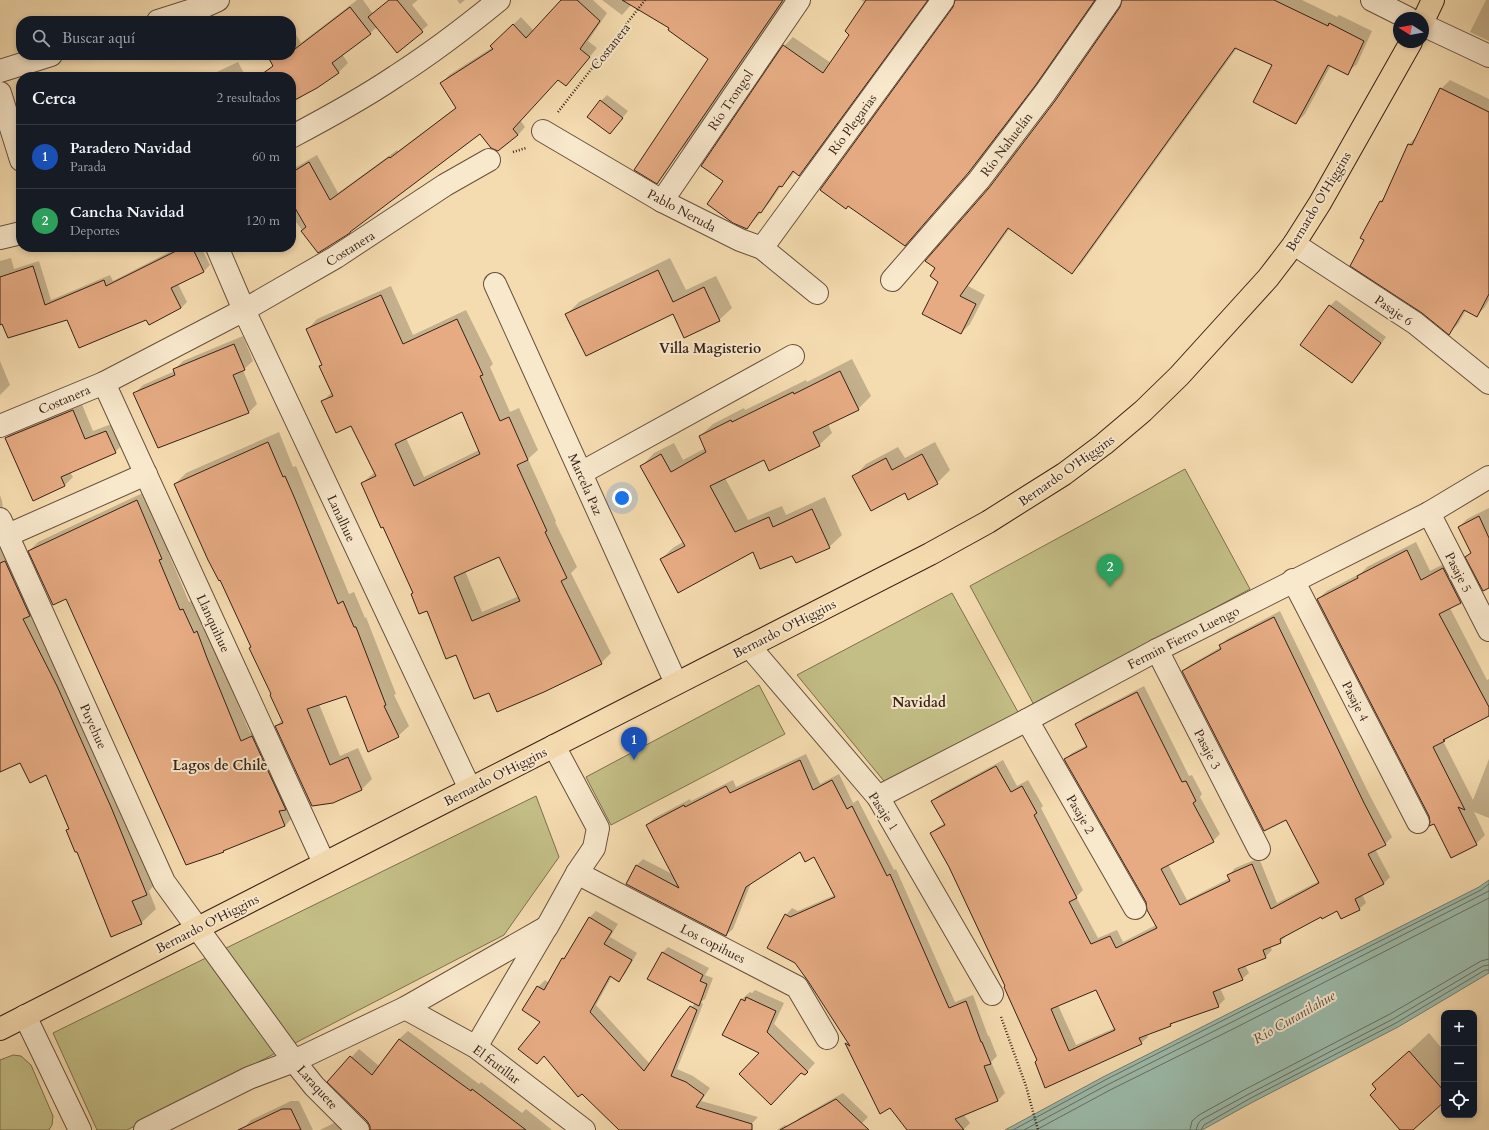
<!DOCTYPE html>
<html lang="es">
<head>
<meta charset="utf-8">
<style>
  body { margin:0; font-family:Cardo,serif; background:#20242c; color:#f1f3f6 }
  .controls { position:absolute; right:12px; bottom:12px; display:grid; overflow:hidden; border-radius:8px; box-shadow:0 2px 6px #0003 }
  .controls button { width:36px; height:36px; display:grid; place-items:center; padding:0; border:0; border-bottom:1px solid #363941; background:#171b24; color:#f1f3f6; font:20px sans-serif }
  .compass { position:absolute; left:1393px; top:12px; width:36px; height:36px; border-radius:50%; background:#171b24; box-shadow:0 2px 6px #0003; rotate:281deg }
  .you { position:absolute; left:622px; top:498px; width:14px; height:14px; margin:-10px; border:3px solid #fff; border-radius:50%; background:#1a73e8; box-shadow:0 0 0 6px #1a73e833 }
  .badge { display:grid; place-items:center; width:26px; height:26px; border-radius:50%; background:#c59692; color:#fff; font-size:13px; font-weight:700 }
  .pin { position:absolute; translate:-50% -33px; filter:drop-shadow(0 1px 2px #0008) }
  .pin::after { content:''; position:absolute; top:21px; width:14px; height:12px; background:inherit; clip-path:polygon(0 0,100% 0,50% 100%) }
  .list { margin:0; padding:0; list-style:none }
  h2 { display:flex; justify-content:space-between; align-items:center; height:52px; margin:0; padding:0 16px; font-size:17px }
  h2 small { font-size:13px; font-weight:400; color:#9ea1a6 }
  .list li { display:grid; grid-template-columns:26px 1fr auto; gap:12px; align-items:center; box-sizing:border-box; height:64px; padding:0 16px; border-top:1px solid #363941 }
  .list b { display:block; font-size:15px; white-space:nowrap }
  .list p { margin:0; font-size:13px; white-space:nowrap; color:#9ea1a6 }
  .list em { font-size:13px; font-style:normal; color:#9ea1a6 }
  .icon { flex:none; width:22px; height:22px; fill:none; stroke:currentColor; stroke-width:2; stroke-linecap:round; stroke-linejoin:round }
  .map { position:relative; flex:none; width:1489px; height:1130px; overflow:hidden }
  .search { position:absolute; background:#171b24; box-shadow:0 2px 6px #0003; left:16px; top:16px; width:280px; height:44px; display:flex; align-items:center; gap:10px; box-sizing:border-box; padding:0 14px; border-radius:16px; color:#9ea1a6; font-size:15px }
  .panel { position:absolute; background:#171b24; box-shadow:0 2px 6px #0003; left:16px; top:72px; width:280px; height:180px; border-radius:16px }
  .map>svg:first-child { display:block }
</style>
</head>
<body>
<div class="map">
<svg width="1489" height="1130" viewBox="0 0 1489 1130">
  <rect width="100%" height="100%" fill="#f5dcb0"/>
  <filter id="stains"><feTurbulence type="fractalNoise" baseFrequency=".005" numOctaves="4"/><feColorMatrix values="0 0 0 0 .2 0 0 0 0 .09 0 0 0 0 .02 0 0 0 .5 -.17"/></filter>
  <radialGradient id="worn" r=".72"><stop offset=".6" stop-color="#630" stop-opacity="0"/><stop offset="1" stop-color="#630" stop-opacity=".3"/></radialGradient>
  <g fill="#c3be86" stroke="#7e704e">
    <path d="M1185,469L1250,589L1034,705L970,586Z"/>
    <path d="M952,593L1018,712L888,786L797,675Z"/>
    <path d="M759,685L785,734L611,825L586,777Z"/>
    <path d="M536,796L559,857L504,935L127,1130H97L53,1033Z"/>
    <path d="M13,1055L21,1056L31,1065L53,1116L52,1125L49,1130H0V1060Z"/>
  </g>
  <path fill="#9cbcac" stroke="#747e70" d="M1489,880V973L1398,1027L1251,1103L1202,1130H1005L1103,1077L1479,887Z"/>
  <g fill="#0003" fill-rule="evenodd">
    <path d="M357,0H363L373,14L389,0H418L412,5L428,25L398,51L377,27L370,33L342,54L348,63L338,73L291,104V77H268L277,72L268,55H291V35L295,33L301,43Z"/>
    <path d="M457,0H465L460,4Z"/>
    <path d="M562,0H593L607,13L588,41L597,48L566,85L559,79L520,120L525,127L518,135L480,132L318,252L291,215V170L317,155L338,193L397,150L398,151L457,107L442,83L449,75L493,47L499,38L521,17L534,31Z"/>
    <path d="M602,0H785L688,143L681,150L664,175L657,183L710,58L671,28L632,4L622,15Z"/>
    <path d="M861,0H929L808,165L799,174L795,171L791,177L781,186L770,202L747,228L724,181L784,46L793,37L831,63L851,34L865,3Z"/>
    <path d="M956,0H1096L1044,75L978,162L905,245Z"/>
    <path d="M1123,0H1302L1337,17L1339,15L1372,31L1357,64L1347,73L1331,65L1305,114L1296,123L1274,65L1237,48L1081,264L1071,273L1010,228L968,286L985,295L970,324L961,333L923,314L990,188L1056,101L1121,8Z"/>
    <path d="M1486,0H1489V41L1470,32Z"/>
    <path d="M238,62L246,77H206Z"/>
    <path d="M1450,80L1489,99V300L1485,307L1476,316L1466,310L1458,324L1449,333L1365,240L1381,201L1385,197L1409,144L1418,135L1441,89Z"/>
    <path d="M607,95L628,111L610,133L601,101Z"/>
    <path d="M179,247H201L210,265L204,271L178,284L187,302L181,308L146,318H67L0,324V261L11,258L14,269L39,261L51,300L110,275L113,281Z"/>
    <path d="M670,258L686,290L716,276L732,308L719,320L674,313L567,314L579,302Z"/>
    <path d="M391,286L413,335L466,310L493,364L490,367L510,412L519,408L538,450L528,459L556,521L555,522L577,567L571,573L611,653L601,663L490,692L456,654L427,609L414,593L362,483L375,472L351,425L322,402L332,392L320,367L323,364L308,329L317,319ZM462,411L479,450L424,477L406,438ZM500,555L519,596L482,612L465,571Z"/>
    <path d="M1336,300L1386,337L1358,376L1352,382L1330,306Z"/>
    <path d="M243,336L253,361L243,370L257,404L249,412L159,447L134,394L143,385L175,371L174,370L183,361Z"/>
    <path d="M852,359L871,396L858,409L828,424L832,433L819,445L764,459L725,478L748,520L782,506L786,515L825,497L842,535L829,547L793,554L754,551L661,559L674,547L683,542L642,466L654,453L674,443L683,460L706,448L700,436L713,424L744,408L745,410L806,380L807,382Z"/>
    <path d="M0,361L10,385L0,395Z"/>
    <path d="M81,402L93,431L114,423L123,444L115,452L70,472L73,477L65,485L6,438L14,430Z"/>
    <path d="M279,432L293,467L296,466L305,488L349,594L354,592L365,618L366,617L396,694L394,695L409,726L398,736L347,694L319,704L340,756L358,748L372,779L362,789L276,726L282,720L272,694L250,648L252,646L175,484L186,473Z"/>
    <path d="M935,442L950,470L937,483L905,492L854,477L866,464L898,447L905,458Z"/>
    <path d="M145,492L170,549L168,552L189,602L192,601L215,649L250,733L261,728L293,817L285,826L225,849L223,851L66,598L29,551L38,542Z"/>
    <path d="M0,495L2,501L3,509L160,879L149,891L156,909L141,923L78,850L67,830L70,828L46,773L21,762L0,771Z"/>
    <path d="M1489,508V587L1467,557L1472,552L1459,527L1467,519Z"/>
    <path d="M1416,542L1430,571L1452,560L1469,593L1460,602L1450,608L1487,680L1489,679V715L1443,741L1473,800L1489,759V818L1474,812L1485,835L1476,844L1430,816L1318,599L1327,591L1361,573L1367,567Z"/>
    <path d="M1280,611L1370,796L1392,837L1385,844L1375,849L1390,877L1383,884L1362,894L1366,903L1359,909L1338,910L1322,916L1287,935L1280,942L1270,946L1272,950L1265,957L1245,965L1249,973L1242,979L1220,988L1225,999L1218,1006L1175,1021L1171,1025L1147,1034L1148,1037L1141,1043L1038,1060L1006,986L950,866L931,833L938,827L945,823L932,801L939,795L1003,760L1017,786L1028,780L1043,806L1041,808L1083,890L1076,897L1098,938L1117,930L1123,942L1156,925L1147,901L1065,759L1072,753L1087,745L1077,725L1083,718L1144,686L1189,776L1192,775L1202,794L1200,797L1220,834L1213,841L1168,864L1187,900L1230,878L1229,875L1235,868L1259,858L1277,903L1319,881L1286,819L1183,671L1190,665L1221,647L1220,646L1227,639ZM1097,989L1115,1028L1076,1045L1058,1005Z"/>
    <path d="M806,754L820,784L839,774L853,803L858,800L894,870L896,869L955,1002L973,995L988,1036H989L997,1056L991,1062L1005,1093L998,1100L963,1114L970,1123L963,1130H909L890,1107L880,1113L846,1044L848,1041L786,915L792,908L798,911L835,895L815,856L800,851L751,883L733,929L726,935L636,866L643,859L674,875L647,825L654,818L690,799L691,801L733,780L736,787Z"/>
    <path d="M596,911L618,924L610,937L637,953L625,974L619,980L612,976L596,1005L650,1064L695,1003L662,953L668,947L709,968L705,975L713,978L705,999L701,1002L703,1004L677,1069L693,1076L710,1088L701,1101L758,1117L746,1130H621L545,1055L538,987L545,980L549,983L563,958L569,953L589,918Z"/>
    <path d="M755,990L784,1003L774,1024L815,1063L805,1074L761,1053L741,1000L750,992L752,993Z"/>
    <path d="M408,1031L479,1084L481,1082L522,1113L526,1109L552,1130H371V1126L368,1121L329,1082L359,1049L379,1066L399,1039Z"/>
    <path d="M1429,1033L1444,1051V1101L1411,1130H1402L1374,1084Z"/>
    <path d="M843,1093L868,1117L862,1123L849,1130H777L785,1125L798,1129L793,1124L799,1118Z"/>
    <path d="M291,1101H299L313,1130H243V1129L251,1120Z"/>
    <path d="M344,1118L356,1130H320Z"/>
  </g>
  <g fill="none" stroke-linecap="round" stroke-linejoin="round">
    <g stroke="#6a6e62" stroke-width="1">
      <path d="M1013,1130L1105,1080L1481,890L1489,884"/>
      <path d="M1024,1130L1107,1085L1234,1021L1489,891"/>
      <path d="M1036,1130L1110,1090L1237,1027L1489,898"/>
      <path d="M1190,1130L1192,1121L1199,1115L1244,1090L1390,1014L1481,961L1489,959"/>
      <path d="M1196,1130L1198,1124L1201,1120L1247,1095L1393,1019L1483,966L1489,965"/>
      <path d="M1201,1130L1204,1125L1249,1099L1396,1023L1485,970H1489"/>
    </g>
  </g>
  <g fill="#e6ab83" stroke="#382117" fill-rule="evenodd">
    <path d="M389,0H397L423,32L397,53L368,17Z"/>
    <path d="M561,0H577L600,21L580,49L590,57L566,86L558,80L513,129L518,135L498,151L491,148L480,134L350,232V233L318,253L301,231L306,227L291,201V173L309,162L330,200L389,157L390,158L456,108L440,83L493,49L490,46L513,24L526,38Z"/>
    <path d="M622,0H783L657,184L634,170L708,59L668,30L669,28Z"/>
    <path d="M866,0H928L799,176L793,171L782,187L779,186L761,213L759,212L747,229L733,223L707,204L723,181L701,166L783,45L823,73L849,35L845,31Z"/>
    <path d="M955,0H1095L1035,86L969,172L905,246L848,206L846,209L820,190L953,7Z"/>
    <path d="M1122,0H1274L1328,26L1329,23L1364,41L1348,75L1328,65L1296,124L1253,102L1272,65L1235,48L1072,274L1008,228L960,296L976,304L961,334L922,314L938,282L930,276L935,268L925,261L989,188L1055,101L1120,7Z"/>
    <path d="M350,7L371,34L332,63L339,73L317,88L291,102V77H258L273,66L267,55H291V52Z"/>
    <path d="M1440,88L1489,112V294L1477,317L1464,310L1449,335L1422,313L1350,266L1364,240L1360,238L1380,201L1382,202L1408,144L1412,145Z"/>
    <path d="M600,100L623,118L610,134L587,117Z"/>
    <path d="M184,247H192L204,272L171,288L181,308L149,325L146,320L79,348L67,320L8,338L2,324L0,325V277L33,266L45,305L104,280L106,286Z"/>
    <path d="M658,270L673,302L704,287L720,321L684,338L673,314L586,356L565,314Z"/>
    <path d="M381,295L403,344L457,319L483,375L480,376L500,421L509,417L528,460L517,465L547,531L545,532L567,578L561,581L602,664L544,692L497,712L489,693L474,699L456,655L446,659L427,611L419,614L411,594L413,593L383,527L381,528L361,483L376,476L351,426L336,433L321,401L333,396L319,366L322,365L306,329ZM462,412L480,454L414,486L395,444ZM499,557L520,601L472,621L454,577Z"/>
    <path d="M1329,305L1381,343L1352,383L1300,345Z"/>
    <path d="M234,344L245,370L233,375L249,413L158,448L133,393L175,375L173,369Z"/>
    <path d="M840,371L859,410L813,432L820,446L769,471L764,460L710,486L735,532L769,517L773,527L812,509L830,548L796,563L792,556L760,569L753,552L678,593L660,559L685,546L640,466L661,454L671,472L706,452L699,436L731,420L732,422L793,392L794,394Z"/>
    <path d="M73,410L85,439L106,431L116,453L61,477L65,486L33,501L5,438Z"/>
    <path d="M268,442L283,477L285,476L295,499L338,604L343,601L354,627H356L386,705L384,706L399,737L368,752L346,696L307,709L330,765L348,757L362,790L333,803L312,806L275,726L283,723L270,695L271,694L249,648L251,647L220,580L219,581L208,560L174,484Z"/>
    <path d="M922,454L938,484L908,500L905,493L871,511L852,476L886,458L892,470Z"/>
    <path d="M137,500L162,559L159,560L180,610L183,609L194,633L197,631L207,658L241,741L252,736L286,810L279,811L285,826L223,851L224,852L186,865L66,599L53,605L28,551Z"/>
    <path d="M1479,516L1489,538V588L1483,591L1465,557L1471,553L1458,527Z"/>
    <path d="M1407,550L1421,580L1443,568L1461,603L1439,614L1489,707V716L1443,740L1445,741L1433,747L1465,810L1458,807L1477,845L1451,858L1434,824L1429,826L1430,822L1429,816L1317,599L1358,578L1357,576Z"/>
    <path d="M5,561L30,616L23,619L57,686L111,807L147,895L132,901L142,924L111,937L77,852H75L66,830L69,829L46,775L30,783L20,763L0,772V563Z"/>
    <path d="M1274,617L1364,803L1386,845L1368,854L1384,884L1355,899L1360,910L1341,919L1337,911L1322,919L1321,917L1280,939L1281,943L1263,950L1266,958L1238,969L1243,980L1213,992L1219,1007L1170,1024L1171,1026L1139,1038L1142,1044L1045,1088L1035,1062L1037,1060L1004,987L1005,986L949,867L930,833L945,825L931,801L996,766L1011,792L1022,786L1037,813L1034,815L1077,898L1069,902L1091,944L1110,936L1116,948L1157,928L1147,910L1146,902L1064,759L1087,747L1075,724L1137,692L1182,782L1186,781L1196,801L1193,803L1214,842L1161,869L1180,905L1230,881L1227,875L1252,864L1271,909L1319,883L1286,820L1264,831L1182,671L1221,649L1219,645ZM1096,990L1115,1030L1069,1051L1051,1009Z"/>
    <path d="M800,760L813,790L832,780L847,809L852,806L887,876L890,874L949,1008L966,1001L981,1042H982L991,1064L984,1066L998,1101L955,1119L964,1130H907L890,1108L880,1114L845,1043L850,1046L808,981L795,963L767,948L785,914L790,917L835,897L814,857L805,862L800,852L746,887L726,936L626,884L636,865L679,888L646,825L684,805L685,807L726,786L730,793Z"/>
    <path d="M589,917L612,931L604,944L632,960L619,982L610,976L590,1012L644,1071L690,1006L697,1010L671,1076L686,1082L704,1095L696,1107L752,1124V1130H619L582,1094L578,1097L544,1056L537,1064L518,1049L540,1022L522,1010L537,986L544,990L562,958L564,959Z"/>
    <path d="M662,952L703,975L700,981L707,984L699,1006L647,979Z"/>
    <path d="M746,997L776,1011L767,1032L808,1072L805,1075L801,1073L771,1105L739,1074L759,1053L722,1035L741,999L745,1001Z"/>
    <path d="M399,1039L471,1091L472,1089L526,1130H370V1126L367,1121L327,1082L350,1056L372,1075Z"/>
    <path d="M1409,1051L1444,1091V1102L1413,1130H1400L1370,1095L1376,1089L1372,1084Z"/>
    <path d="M836,1099L869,1130H780Z"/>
    <path d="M282,1109H291L301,1130H238Z"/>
  </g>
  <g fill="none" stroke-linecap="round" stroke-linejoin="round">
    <g stroke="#67503d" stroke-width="24">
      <g id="street">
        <path d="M1372,0L1408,18"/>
        <path d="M158,21L205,6L218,0"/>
        <path d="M1423,25L1489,56"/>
        <path d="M0,71L51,55"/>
        <path d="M0,93L21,160"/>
        <path d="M543,131L662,201L740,240L762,248L817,293"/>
        <path d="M291,137C327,118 362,99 396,76C432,53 466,27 499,0"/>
        <path d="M662,201L799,0"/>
        <path d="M0,238L21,233"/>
        <path d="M1294,244L1415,323L1489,383"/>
        <path d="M217,247L244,310L470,789"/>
        <path d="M762,248L943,0"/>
        <path d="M892,280L979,180L1045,93L1110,0"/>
        <path d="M495,284L676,683"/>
        <path d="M104,383L324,863"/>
        <path d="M0,426L104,383L244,310L336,257L445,185L489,160"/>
        <path d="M581,473L793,356"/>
        <path d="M1429,513L1489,630"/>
        <path d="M0,519L164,882L294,1061L314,1086L358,1130"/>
        <path d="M8,535L146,474"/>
        <path d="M1293,580L1418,822"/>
        <path d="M749,646L878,797L992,994"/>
        <path d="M1157,650L1259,849"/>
        <path d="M1027,720L1135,908"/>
        <path d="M878,797L1027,720L1157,650L1429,513L1489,477"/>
        <path d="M577,873L797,987L827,1038"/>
        <path d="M405,1008L476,1047L584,1130"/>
        <path d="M25,1016L80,1130"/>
        <path d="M476,1047L546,928"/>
        <path d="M145,1130L249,1078L294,1061L405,1008L547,927L577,873L594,848L598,828L554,746"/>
      </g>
    </g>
    <g stroke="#382117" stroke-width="24">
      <g id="primary">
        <path d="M1423,21L1433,0"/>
        <path d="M0,1029L930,554L988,522L1064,474L1104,444L1143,411L1179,376L1268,278L1294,244L1320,203L1411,42"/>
      </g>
    </g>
    <g stroke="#382117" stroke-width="2.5" stroke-dasharray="1 2" stroke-linecap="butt">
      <path d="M558,112L645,0"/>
      <path d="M513,152L526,148"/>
      <path d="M1001,1017L1026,1086L1038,1130"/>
    </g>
    <use href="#street" stroke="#f8e8cc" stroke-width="22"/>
    <use href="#primary" stroke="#f5dcb0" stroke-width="22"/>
  </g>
  <g text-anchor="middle" stroke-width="4" stroke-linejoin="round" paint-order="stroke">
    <g font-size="13" fill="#382117" stroke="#f8e8cc">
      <text transform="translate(610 46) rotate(-52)" y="5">Costanera</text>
      <text transform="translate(730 100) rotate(-56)" y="5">Río Trongol</text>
      <text transform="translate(852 124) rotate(-54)" y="5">Río Plegarias</text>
      <text transform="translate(1006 144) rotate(-53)" y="5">Río Nahuelán</text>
      <text transform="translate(1318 201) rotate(-59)" y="5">Bernardo O'Higgins</text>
      <text transform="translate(682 210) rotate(28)" y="5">Pablo Neruda</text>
      <text transform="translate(350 248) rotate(-32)" y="5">Costanera</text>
      <text transform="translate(1394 310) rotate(34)" y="5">Pasaje 6</text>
      <text transform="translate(64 399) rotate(-23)" y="5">Costanera</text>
      <text transform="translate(1066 470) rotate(-35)" y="5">Bernardo O'Higgins</text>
      <text transform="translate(586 484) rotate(66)" y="5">Marcela Paz</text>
      <text transform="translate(342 518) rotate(65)" y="5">Lanalhue</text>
      <text transform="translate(1459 572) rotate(63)" y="5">Pasaje 5</text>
      <text transform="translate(214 623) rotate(65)" y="5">Llanquihue</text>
      <text transform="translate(784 628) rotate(-27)" y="5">Bernardo O'Higgins</text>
      <text transform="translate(1183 637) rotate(-27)" y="5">Fermin Fierro Luengo</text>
      <text transform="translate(1356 701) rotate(63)" y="5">Pasaje 4</text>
      <text transform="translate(94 726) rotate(66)" y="5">Puyehue</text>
      <text transform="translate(1208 749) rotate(63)" y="5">Pasaje 3</text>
      <text transform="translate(495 776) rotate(-27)" y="5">Bernardo O'Higgins</text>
      <text transform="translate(884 811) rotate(57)" y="5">Pasaje 1</text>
      <text transform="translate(1081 814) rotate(60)" y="5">Pasaje 2</text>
      <text transform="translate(207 923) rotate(-27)" y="5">Bernardo O'Higgins</text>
      <text transform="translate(713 943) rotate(27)" y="5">Los copihues</text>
      <text transform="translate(497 1064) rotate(37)" y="5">El frutillar</text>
      <text transform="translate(318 1087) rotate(48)" y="5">Laraquete</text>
    </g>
    <g font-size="14" font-weight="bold" fill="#382117" stroke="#f8e8cc">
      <text x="710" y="353">Villa Magisterio</text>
      <text x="919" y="707">Navidad</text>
      <text x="220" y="770">Lagos de Chile</text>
    </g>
    <g font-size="14" font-style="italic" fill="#565044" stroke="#f8e8cc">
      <text transform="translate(1294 1017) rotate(-30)" y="5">Río Curanilahue</text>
    </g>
  </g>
  <rect width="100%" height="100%" filter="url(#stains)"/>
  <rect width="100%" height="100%" fill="url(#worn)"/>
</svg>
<div class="controls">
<button>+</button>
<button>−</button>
<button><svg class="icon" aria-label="locate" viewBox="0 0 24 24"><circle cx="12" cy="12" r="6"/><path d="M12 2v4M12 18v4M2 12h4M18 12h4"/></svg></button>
</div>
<svg class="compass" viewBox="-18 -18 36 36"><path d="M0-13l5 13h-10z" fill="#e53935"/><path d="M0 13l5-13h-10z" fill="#9ea1a6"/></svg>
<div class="you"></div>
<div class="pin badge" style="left:634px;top:760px;background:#1a4fb4">1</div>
<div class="pin badge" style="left:1110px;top:587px;background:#2e9e5b">2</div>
<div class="search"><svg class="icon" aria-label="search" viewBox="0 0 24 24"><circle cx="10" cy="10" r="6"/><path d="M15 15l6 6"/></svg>Buscar aquí</div>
<section class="panel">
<h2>Cerca<small>2 resultados</small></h2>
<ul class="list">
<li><span class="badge" style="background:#1a4fb4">1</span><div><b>Paradero Navidad</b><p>Parada</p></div><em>60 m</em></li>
<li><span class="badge" style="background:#2e9e5b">2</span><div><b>Cancha Navidad</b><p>Deportes</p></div><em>120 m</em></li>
</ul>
</section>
</div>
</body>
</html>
